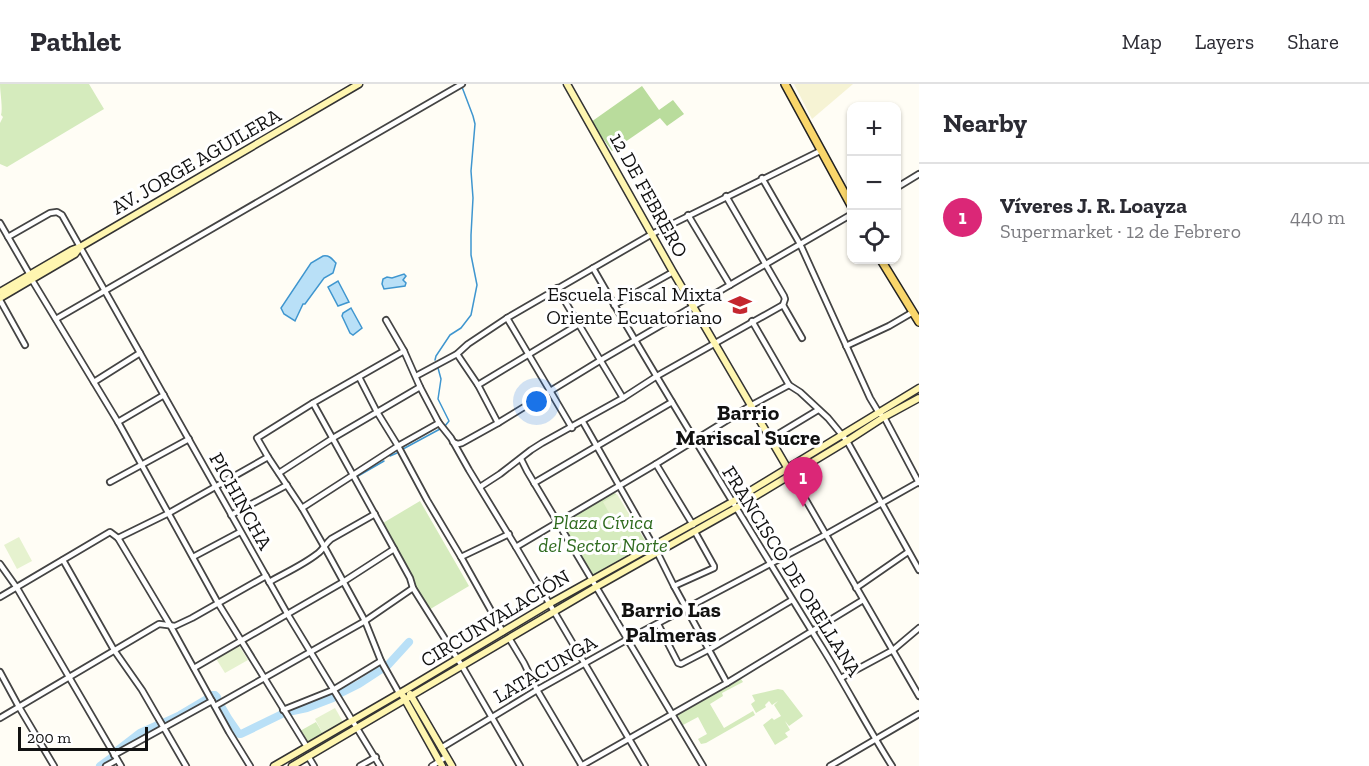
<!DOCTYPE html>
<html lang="en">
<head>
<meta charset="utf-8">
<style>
  body { margin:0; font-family:"Zilla Slab",serif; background:#f2f2f3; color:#2b2b33 }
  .controls { position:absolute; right:18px; top:18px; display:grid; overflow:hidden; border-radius:12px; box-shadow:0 2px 4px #0004 }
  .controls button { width:54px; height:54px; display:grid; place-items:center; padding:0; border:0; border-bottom:2px solid #e1e1e2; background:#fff; color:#2b2b33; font:30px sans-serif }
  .scale { position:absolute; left:18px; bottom:15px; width:130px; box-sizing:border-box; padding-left:6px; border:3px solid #111; border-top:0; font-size:16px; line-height:21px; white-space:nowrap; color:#111; -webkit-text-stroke:4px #fff; paint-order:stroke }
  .you { position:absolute; left:537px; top:318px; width:21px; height:21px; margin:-15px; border:4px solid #fff; border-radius:50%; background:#1a73e8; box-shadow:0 0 0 9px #1a73e833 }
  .badge { display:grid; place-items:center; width:39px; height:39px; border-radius:50%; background:#db2777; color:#fff; font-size:20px; font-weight:700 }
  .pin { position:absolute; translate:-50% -50px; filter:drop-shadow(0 2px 3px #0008) }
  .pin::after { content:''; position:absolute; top:32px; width:21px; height:18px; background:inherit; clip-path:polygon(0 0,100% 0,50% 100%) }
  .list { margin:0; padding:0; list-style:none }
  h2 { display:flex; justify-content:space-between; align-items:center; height:78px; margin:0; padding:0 24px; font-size:26px }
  h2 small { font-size:20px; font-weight:400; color:#7c7c81 }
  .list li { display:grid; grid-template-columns:39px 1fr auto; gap:18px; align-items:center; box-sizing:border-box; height:108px; padding:0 24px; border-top:2px solid #e1e1e2 }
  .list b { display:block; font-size:22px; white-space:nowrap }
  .list p { margin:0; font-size:20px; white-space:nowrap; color:#7c7c81 }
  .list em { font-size:20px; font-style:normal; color:#7c7c81 }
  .icon { flex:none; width:33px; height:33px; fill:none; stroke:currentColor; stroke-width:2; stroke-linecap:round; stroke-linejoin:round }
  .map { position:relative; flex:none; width:919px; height:682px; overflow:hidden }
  header { display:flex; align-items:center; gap:36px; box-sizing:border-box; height:84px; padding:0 30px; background:#fff; border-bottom:2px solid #e1e1e2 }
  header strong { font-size:28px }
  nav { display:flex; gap:33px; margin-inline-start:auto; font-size:21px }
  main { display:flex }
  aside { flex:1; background:#fff }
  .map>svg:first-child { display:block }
</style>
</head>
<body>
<header>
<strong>Pathlet</strong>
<nav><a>Map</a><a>Layers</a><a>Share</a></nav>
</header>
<main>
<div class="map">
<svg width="919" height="682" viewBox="0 0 919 682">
  <rect width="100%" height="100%" fill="#fffdf5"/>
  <path fill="#f6f3d4" d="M794,0H853L812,35Z"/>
  <g fill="#d5ebbd">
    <path d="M0,0H89L104,25L7,83L0,80V39L3,33L1,31C3,25 0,8 0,0Z"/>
    <path d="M614,407L648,461L591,493L559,439Z"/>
    <path d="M420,417L469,502L427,527L412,501L411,493L383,439Z"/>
    <path d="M741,595L743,598L722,609L723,612L710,620L724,644L753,627L755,631L706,659L701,660L698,655L707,650L698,633L683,641L677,630Z"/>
    <path d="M778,605L783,606L803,632L789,642L785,637L790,646L785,649L788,653L775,661L763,641L772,634L774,636L781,632L774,621L778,617L772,621L769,617L765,621L766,623L756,629L751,620L755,617L752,611Z"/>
    <path d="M316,638L323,650L307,659L300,647Z"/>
  </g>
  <path fill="#b9dc9c" d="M642,2L659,26L673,16L684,30L667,42L660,34L612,67L591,38Z"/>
  <g fill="#e6f2cf">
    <path d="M617,410L630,432L616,441L603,418Z"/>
    <path d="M19,453L32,477L17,485L4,461Z"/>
    <path d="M238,560L248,576L225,589L215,573Z"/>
    <path d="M335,624L343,638L323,650L315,635Z"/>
  </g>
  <g fill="#b9e0f7" stroke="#3f96cf" stroke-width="1.5">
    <path d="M323,172C330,171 332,175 336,179L333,189L324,194L305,220H303L295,237L284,230L281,224L311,179Z"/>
    <path d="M404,190L406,192L403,196L406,199L405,202L384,205L382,200L383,195L387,193L392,194Z"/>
    <path d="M338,197L349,218L338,222L328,203Z"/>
    <path d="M351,224L362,244L353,251L350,249L342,232L343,229Z"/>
  </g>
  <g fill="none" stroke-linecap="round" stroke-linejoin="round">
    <g stroke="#3f96cf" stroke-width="1.5">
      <path d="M435,276L436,272L450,251L461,244L471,231L477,201L471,171V151L473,114L471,87L475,40L473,32L462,3"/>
      <path d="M438,284L441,295L438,315L449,337L445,342"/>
      <path d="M403,365L440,345"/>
      <path d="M390,372L397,369"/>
      <path d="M358,392L384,377"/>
    </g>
    <g stroke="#b9e0f7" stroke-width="8">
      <path d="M388,581L409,558"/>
      <path d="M341,609L359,600L382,585"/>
      <path d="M212,611H215L217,613"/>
      <path d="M221,622L228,634L239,650H241L282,630"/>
      <path d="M288,628L307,624L333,614"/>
      <path d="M165,638L180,631L207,615"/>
      <path d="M118,666L140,649L160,640"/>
      <path d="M100,682L111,674"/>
    </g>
    <g stroke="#444" stroke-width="8">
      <g id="street">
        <path d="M762,94L800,160L870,314L879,329L884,333L919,399"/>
        <path d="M896,104L919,90"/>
        <path d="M726,112L784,212L785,215L783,221L802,254"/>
        <path d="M688,131L730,201"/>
        <path d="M0,139L30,191"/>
        <path d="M8,153L50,129L57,128L62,131L288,531L380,682"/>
        <path d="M593,184C665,310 742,433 818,557C844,598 866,641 892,682"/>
        <path d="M32,196L118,338L218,519L307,663"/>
        <path d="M557,204L623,314"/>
        <path d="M0,216L25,261"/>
        <path d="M614,221L673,188"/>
        <path d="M507,234L572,344"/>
        <path d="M56,235L462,0"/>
        <path d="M386,236L404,267L420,303L439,339L451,354L469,386L516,463L645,682"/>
        <path d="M752,237L789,301L800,308L828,334L847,357L919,486"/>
        <path d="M846,262L889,242L913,228"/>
        <path d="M457,270L478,301L498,339"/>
        <path d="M416,292L457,270L468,260L507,234L652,150L820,67"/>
        <path d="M359,293L377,328L398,362L427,416L461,473L503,548"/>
        <path d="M94,298L140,269"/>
        <path d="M478,301L579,240"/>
        <path d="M313,319L394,465L410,494L413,504L462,582L520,682"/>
        <path d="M118,338L164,311"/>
        <path d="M583,338L657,468L674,502L727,599"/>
        <path d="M770,355L818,326"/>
        <path d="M453,358L458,360L462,359L498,339L601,276L852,130"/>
        <path d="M521,375L527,387L703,682"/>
        <path d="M656,380L693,441"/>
        <path d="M788,385L919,612"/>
        <path d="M279,389L333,354L420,303"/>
        <path d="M110,398L189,355"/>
        <path d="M534,399L672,318"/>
        <path d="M480,403L500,390L531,366L542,359L623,314L657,292L783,221"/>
        <path d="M302,424L398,362L439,339"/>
        <path d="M231,431L287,401"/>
        <path d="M118,454L169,429L268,373"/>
        <path d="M516,463L656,380L750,322L789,301"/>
        <path d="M193,473L240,448"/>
        <path d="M461,473L509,450"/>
        <path d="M63,476L114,566L142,606L186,682"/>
        <path d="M0,480L17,504L121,682"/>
        <path d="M269,498C285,489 303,481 317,470C323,466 325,460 331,455L375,430"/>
        <path d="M674,502L714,484V482L695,448"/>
        <path d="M856,504L908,468"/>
        <path d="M0,513L110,448L118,454L170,541L229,648L250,682"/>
        <path d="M658,540L678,579L681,580L708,566L792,516"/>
        <path d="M509,554L524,579L537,606L582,682"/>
        <path d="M194,584L343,498L394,465"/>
        <path d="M0,588L19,623L54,682"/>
        <path d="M841,594L893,566L919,544"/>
        <path d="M399,609L381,577L365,537L325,464L302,424L268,373L257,354L313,319L404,267"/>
        <path d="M215,622L365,537L413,504"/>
        <path d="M283,626L333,606L381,577"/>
        <path d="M0,634L159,540L175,542L192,534L266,492"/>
        <path d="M441,664L537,606L628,555L825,451L919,398"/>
        <path d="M114,671L212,617"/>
        <path d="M308,672L314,682"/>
        <path d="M106,682L117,676"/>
        <path d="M360,682L376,673"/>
        <path d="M432,682L446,673"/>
        <path d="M581,682L727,599L863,516"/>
        <path d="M830,682L919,630"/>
      </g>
    </g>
    <g stroke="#333" stroke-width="9">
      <g id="secondary">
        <path d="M567,0L673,188L788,385"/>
        <path d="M0,208L72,166L80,163L359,0"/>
        <path d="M0,214L75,170L80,163"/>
        <path d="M410,610L452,682"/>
        <path d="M403,612L442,682"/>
        <path d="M274,682L407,605L549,520L732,418L919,304"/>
        <path d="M292,682L596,503L736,424L847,357L884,333L919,314"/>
      </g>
    </g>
    <g stroke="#222" stroke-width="10">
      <g id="primary">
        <path d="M785,0L852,123"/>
        <path d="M881,176L919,238"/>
      </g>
    </g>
    <use href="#street" stroke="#fff" stroke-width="4.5"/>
    <use href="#secondary" stroke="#fff6b0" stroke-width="6"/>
    <use href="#primary" stroke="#f9d66b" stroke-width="7"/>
  </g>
  <defs>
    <g id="school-bare" transform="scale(1.8)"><path d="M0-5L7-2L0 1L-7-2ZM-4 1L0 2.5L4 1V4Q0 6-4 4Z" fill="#c4262e" stroke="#fff" stroke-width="2.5" paint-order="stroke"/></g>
  </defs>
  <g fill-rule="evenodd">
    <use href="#school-bare" x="740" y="221"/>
  </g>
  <g text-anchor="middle" stroke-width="6" stroke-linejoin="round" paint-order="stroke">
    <g font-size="20" fill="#111" stroke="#fff">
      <text transform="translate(196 77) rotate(-30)" y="7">AV. JORGE AGUILERA</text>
      <text transform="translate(649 111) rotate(61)" y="7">12 DE FEBRERO</text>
      <text transform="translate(241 417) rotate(61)" y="7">PICHINCHA</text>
      <text transform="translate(792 487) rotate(58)" y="7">FRANCISCO DE ORELLANA</text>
      <text transform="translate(495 534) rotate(-31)" y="7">CIRCUNVALACIÓN</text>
      <text transform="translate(545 585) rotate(-30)" y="7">LATACUNGA</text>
    </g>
    <g font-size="20" fill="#111" stroke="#fff" text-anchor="end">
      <text x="722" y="217">Escuela Fiscal Mixta<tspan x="722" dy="23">Oriente Ecuatoriano</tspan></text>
    </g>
    <g font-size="20" font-style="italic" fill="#2f6b1f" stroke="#fff">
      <text x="603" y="445">Plaza Cívica<tspan x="603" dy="23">del Sector Norte</tspan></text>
    </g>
    <g font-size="22" font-weight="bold" fill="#111" stroke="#fff">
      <text x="748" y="336">Barrio<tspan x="748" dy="25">Mariscal Sucre</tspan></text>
      <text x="671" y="533">Barrio Las<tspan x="671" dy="25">Palmeras</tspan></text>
    </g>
  </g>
</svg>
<div class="controls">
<button>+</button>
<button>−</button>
<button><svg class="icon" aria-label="locate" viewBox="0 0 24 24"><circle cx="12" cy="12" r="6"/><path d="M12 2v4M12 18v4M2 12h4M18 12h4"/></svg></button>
</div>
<div class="scale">200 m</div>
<div class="you"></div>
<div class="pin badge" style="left:803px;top:423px">1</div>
</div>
<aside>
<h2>Nearby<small></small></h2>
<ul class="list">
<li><span class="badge">1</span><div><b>Víveres J. R. Loayza</b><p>Supermarket · 12 de Febrero</p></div><em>440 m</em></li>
</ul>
</aside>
</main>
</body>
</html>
